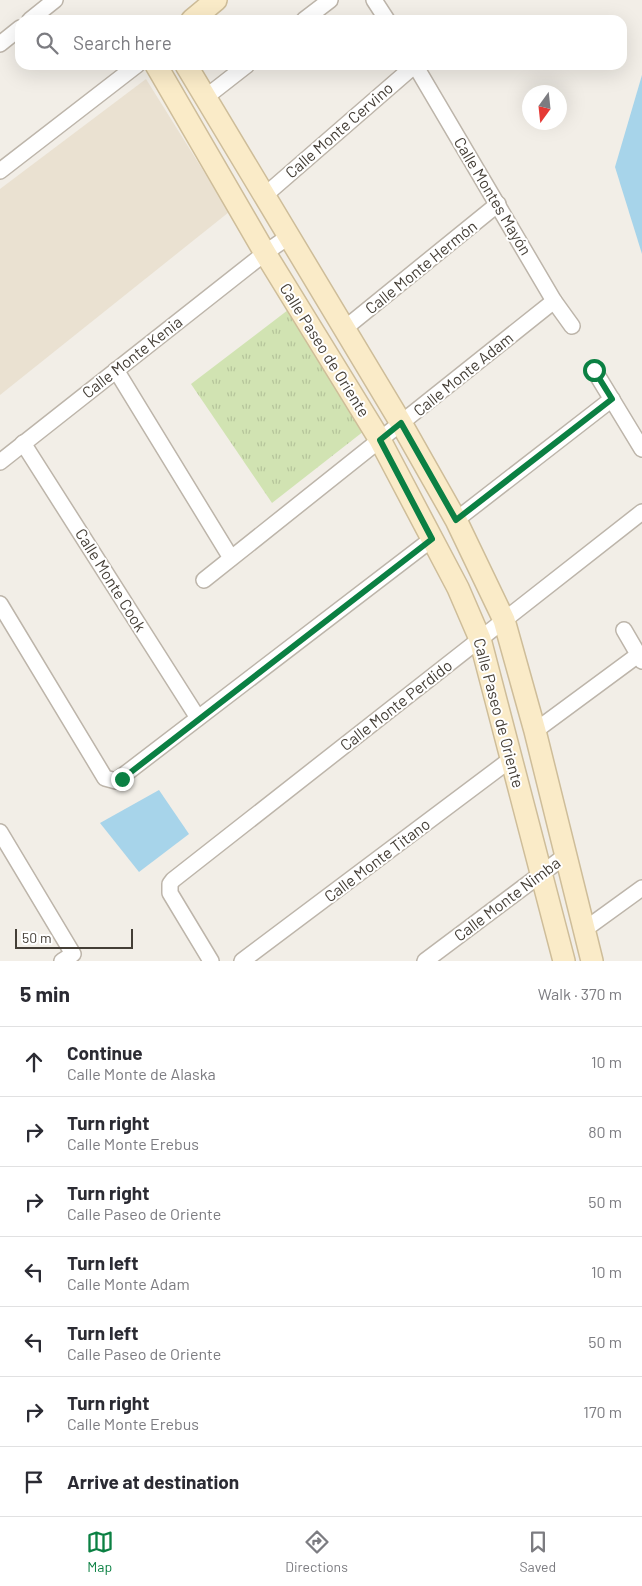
<!DOCTYPE html>
<html lang="en">
<head>
<meta charset="utf-8">
<style>
  body { margin:0; font-family:Barlow,sans-serif; background:#f2f2f3; color:#2b2b33 }
  .compass { position:absolute; left:522px; top:85px; width:45px; height:45px; border-radius:50%; background:#fff; box-shadow:0 5px 20px #0002; rotate:195deg }
  .scale { position:absolute; left:15px; bottom:12px; width:118px; box-sizing:border-box; padding-left:5px; border:2px solid #443e36; border-top:0; font-size:14px; line-height:18px; white-space:nowrap; color:#443e36; -webkit-text-stroke:4px #fff; paint-order:stroke }
  .stop { position:absolute; width:15px; height:15px; margin:-11px; border:4px solid #0b8043; border-radius:50%; background:#fff }
  .stop.end { background:#0b8043; border-color:#fff; box-shadow:0 1px 5px #0008 }
  .list { margin:0; padding:0; list-style:none }
  h2 { display:flex; justify-content:space-between; align-items:center; height:65px; margin:0; padding:0 20px; font-size:21px }
  h2 small { font-size:16px; font-weight:400; color:#7c7c81 }
  .list li { display:grid; grid-template-columns:32px 1fr auto; gap:15px; align-items:center; box-sizing:border-box; height:70px; padding:0 20px; border-top:1px solid #e1e1e2 }
  .list b { display:block; font-size:19px; white-space:nowrap }
  .list p { margin:0; font-size:16px; white-space:nowrap; color:#7c7c81 }
  .list em { font-size:16px; font-style:normal; color:#7c7c81 }
  .icon { flex:none; width:28px; height:28px; fill:none; stroke:currentColor; stroke-width:2; stroke-linecap:round; stroke-linejoin:round }
  .map { position:relative; flex:none; width:642px; height:961px; overflow:hidden }
  .search { position:absolute; background:#fff; box-shadow:0 5px 20px #0002; left:15px; right:15px; top:15px; height:55px; display:flex; align-items:center; gap:12px; box-sizing:border-box; padding:0 18px; border-radius:15px; color:#7c7c81; font-size:19px }
  .sheet { height:555px; background:#fff }
  nav { display:flex; justify-content:space-around; align-items:center; box-sizing:border-box; height:70px; border-top:1px solid #e1e1e2; background:#fff; font-size:14px; color:#7c7c81 }
  nav a { display:grid; justify-items:center; gap:2px }
  nav .on { color:#0b8043 }
  .map>svg:first-child { display:block }
</style>
</head>
<body>
<div class="map">
<svg width="642" height="961" viewBox="0 0 642 961">
  <defs>
    <pattern id="park-tufts" width="24" height="20" patternUnits="userSpaceOnUse" patternTransform="scale(1.25)"><rect width="24" height="20" fill="#d1e3b2"/><path d="M3 7l-1-3M5 7V3M7 7l1-3M15 17l-1-3M17 17v-4M19 17l1-3" fill="none" stroke="#b5c49a"/></pattern>
  </defs>
  <rect width="100%" height="100%" fill="#f2eee7"/>
  <path fill="#eae1d1" d="M146,79L229,212L0,395V189Z"/>
  <path fill="url(#park-tufts)" d="M288,310L364,431L272,503L191,384Z"/>
  <g fill="#a7d4ea">
    <path d="M642,75V254L615,167Z"/>
    <path d="M159,790L189,834L139,872L100,823Z"/>
  </g>
  <g fill="none" stroke-linecap="round" stroke-linejoin="round">
    <g stroke="#bdb5aa" stroke-width="18">
      <g id="street">
        <path d="M374,0L387,20"/>
        <path d="M30,20L55,0"/>
        <path d="M304,20L330,0"/>
        <path d="M0,44L20,28"/>
        <path d="M206,97L247,65"/>
        <path d="M0,171L137,65"/>
        <path d="M264,196L415,65L554,301L572,326"/>
        <path d="M344,329L498,204"/>
        <path d="M116,370L231,558"/>
        <path d="M594,370L642,449"/>
        <path d="M23,443L198,718"/>
        <path d="M0,462L265,253L288,237"/>
        <path d="M456,520L612,399"/>
        <path d="M204,580L554,301"/>
        <path d="M0,604L105,778L116,781L432,539"/>
        <path d="M624,630L642,661"/>
        <path d="M535,731L638,655"/>
        <path d="M0,832L73,954L62,961"/>
        <path d="M584,930L642,888"/>
        <path d="M211,961L170,893V884L173,880L642,512"/>
        <path d="M242,961L511,759"/>
        <path d="M425,961L565,856"/>
      </g>
    </g>
    <g stroke="#cebd99" stroke-width="24">
      <g id="secondary">
        <path d="M192,20L216,0"/>
        <path d="M156,65L265,253L380,440L458,588L480,639L564,961"/>
        <path d="M186,65L401,423L456,520L504,620L535,731L592,961"/>
      </g>
    </g>
    <use href="#street" stroke="#fff" stroke-width="15"/>
    <use href="#secondary" stroke="#faebc8" stroke-width="21"/>
  </g>
  <g fill="none" stroke-linecap="round" stroke-linejoin="round">
    <path stroke="#0b8043" stroke-width="6" d="M122,779L432,539L380,440L401,423L456,520L612,399L594,370"/>
  </g>
  <g text-anchor="middle" stroke-width="4" stroke-linejoin="round" paint-order="stroke">
    <g font-size="16" fill="#443e36" stroke="#fff">
      <text transform="translate(339 130) rotate(-41)" y="6">Calle Monte Cervino</text>
      <text transform="translate(493 196) rotate(59)" y="6">Calle Montes Mayón</text>
      <text transform="translate(421 267) rotate(-39)" y="6">Calle Monte Hermón</text>
      <text transform="translate(325 350) rotate(58)" y="6">Calle Paseo de Oriente</text>
      <text transform="translate(132 357) rotate(-38)" y="6">Calle Monte Kenia</text>
      <text transform="translate(463 374) rotate(-39)" y="6">Calle Monte Adam</text>
      <text transform="translate(111 580) rotate(58)" y="6">Calle Monte Cook</text>
      <text transform="translate(396 705) rotate(-38)" y="6">Calle Monte Perdido</text>
      <text transform="translate(499 713) rotate(75)" y="6">Calle Paseo de Oriente</text>
      <text transform="translate(377 860) rotate(-37)" y="6">Calle Monte Titano</text>
      <text transform="translate(507 899) rotate(-37)" y="6">Calle Monte Nimba</text>
    </g>
  </g>
</svg>
<svg class="compass" viewBox="-18 -18 36 36"><path d="M0-13l5 13h-10z" fill="#e53935"/><path d="M0 13l5-13h-10z" fill="#7c7c81"/></svg>
<div class="scale">50 m</div>
<div class="stop" style="left:594px;top:370px"></div>
<div class="stop end" style="left:122px;top:779px"></div>
<div class="search"><svg class="icon" aria-label="search" viewBox="0 0 24 24"><circle cx="10" cy="10" r="6"/><path d="M15 15l6 6"/></svg>Search here</div>
</div>
<section class="sheet">
<h2>5 min<small>Walk · 370 m</small></h2>
<ul class="list">
<li><svg class="icon" aria-label="ahead" viewBox="0 0 24 24"><path d="M12 20V5M6 11l6-6 6 6"/></svg><div><b>Continue</b><p>Calle Monte de Alaska</p></div><em>10 m</em></li>
<li><svg class="icon" aria-label="right" viewBox="0 0 24 24"><path d="M7 20v-9h11M14 6l5 5-5 5"/></svg><div><b>Turn right</b><p>Calle Monte Erebus</p></div><em>80 m</em></li>
<li><svg class="icon" aria-label="right" viewBox="0 0 24 24"><path d="M7 20v-9h11M14 6l5 5-5 5"/></svg><div><b>Turn right</b><p>Calle Paseo de Oriente</p></div><em>50 m</em></li>
<li><svg class="icon" aria-label="left" viewBox="0 0 24 24"><path d="M17 20v-9H6M10 6l-5 5 5 5"/></svg><div><b>Turn left</b><p>Calle Monte Adam</p></div><em>10 m</em></li>
<li><svg class="icon" aria-label="left" viewBox="0 0 24 24"><path d="M17 20v-9H6M10 6l-5 5 5 5"/></svg><div><b>Turn left</b><p>Calle Paseo de Oriente</p></div><em>50 m</em></li>
<li><svg class="icon" aria-label="right" viewBox="0 0 24 24"><path d="M7 20v-9h11M14 6l5 5-5 5"/></svg><div><b>Turn right</b><p>Calle Monte Erebus</p></div><em>170 m</em></li>
<li><svg class="icon" aria-label="arrive" viewBox="0 0 24 24"><path d="M6 21V4h12l-3 4 3 4H6"/></svg><div><b>Arrive at destination</b></div></li>
</ul>
</section>
<nav>
<a class="on"><svg class="icon" aria-label="map" viewBox="0 0 24 24"><path d="M3 6l6-2 6 2 6-2v14l-6 2-6-2-6 2zM9 4v14M15 6v14"/></svg>Map</a>
<a><svg class="icon" aria-label="directions" viewBox="0 0 24 24"><path d="M12 3l9 9-9 9-9-9zM9 14v-3h6M13 9l2 2-2 2"/></svg>Directions</a>
<a><svg class="icon" aria-label="saved" viewBox="0 0 24 24"><path d="M7 4h10v16l-5-4-5 4z"/></svg>Saved</a>
</nav>
</body>
</html>
